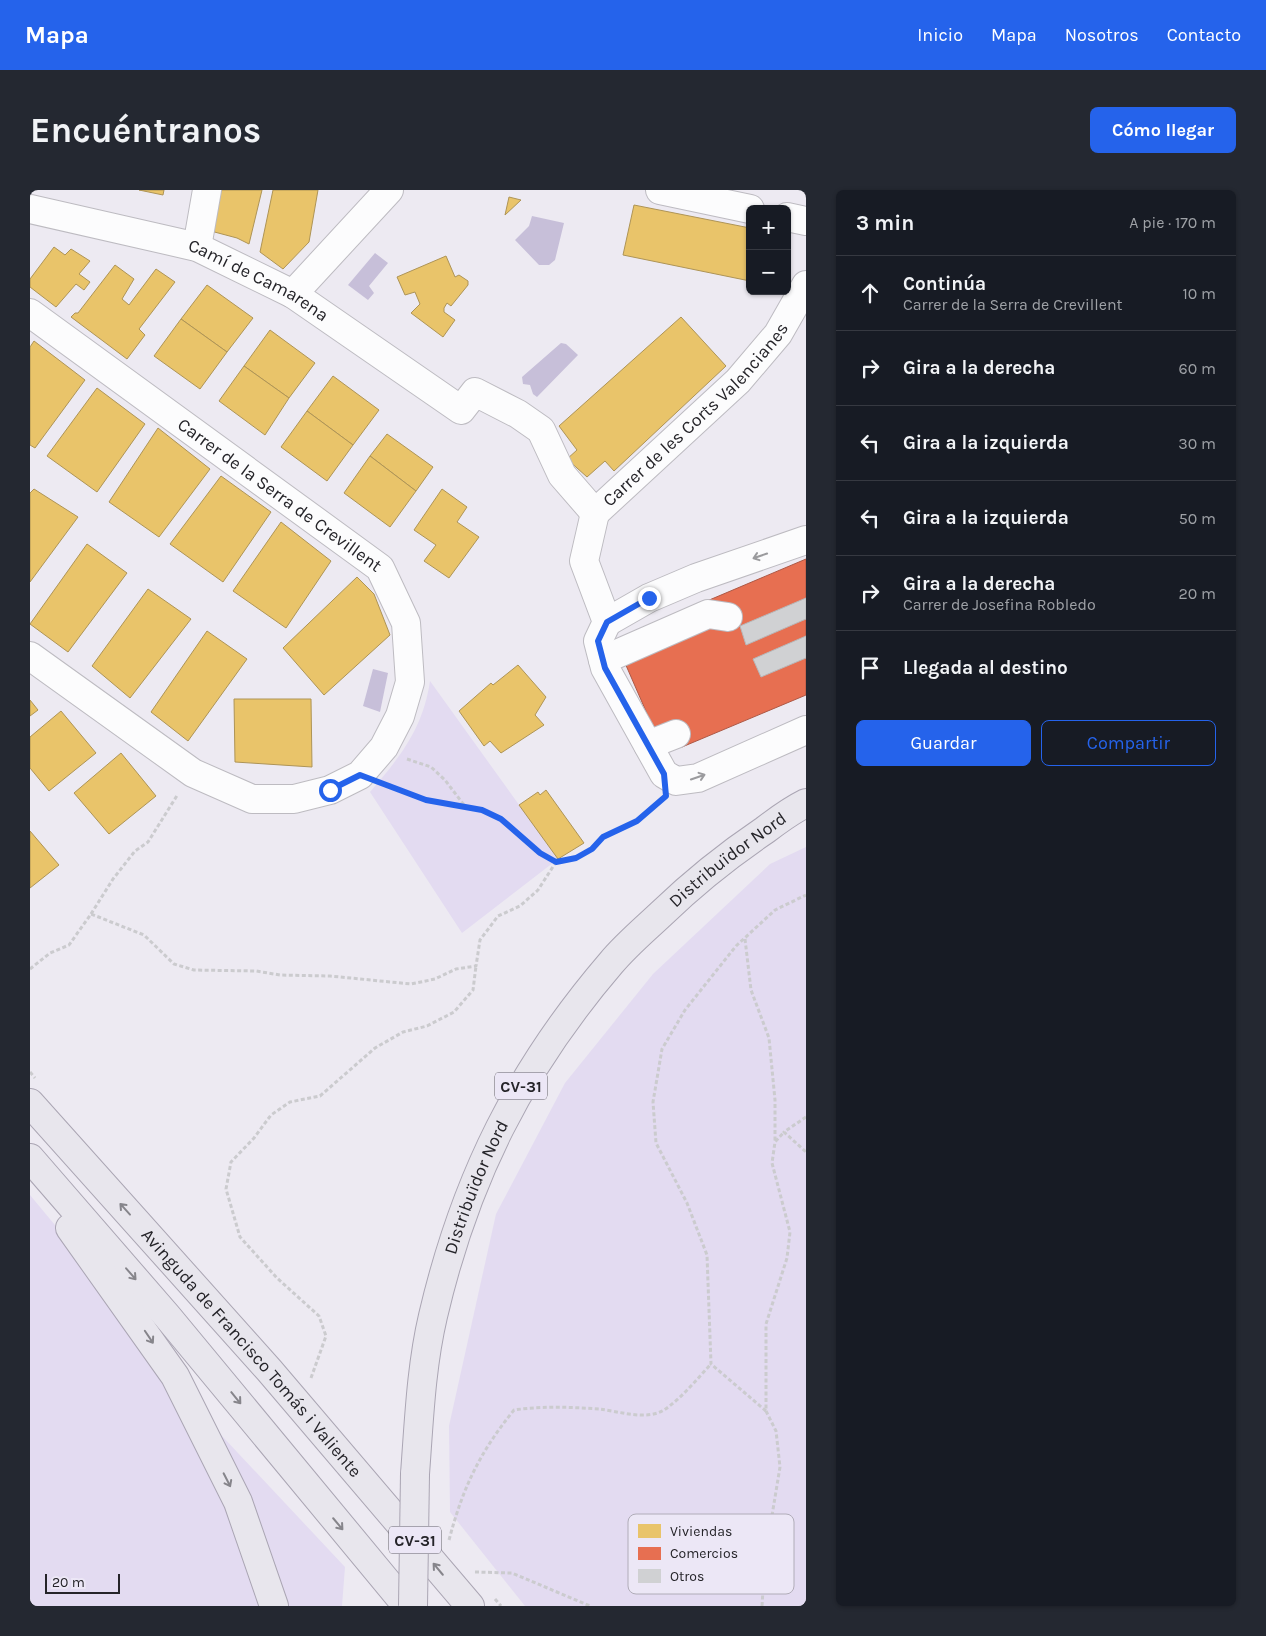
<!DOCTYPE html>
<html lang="es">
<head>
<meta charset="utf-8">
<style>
  body { margin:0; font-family:Karla,sans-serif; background:#242831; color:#f1f3f6 }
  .controls { position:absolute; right:15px; top:15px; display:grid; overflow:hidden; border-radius:8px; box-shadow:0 1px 4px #0004 }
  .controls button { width:45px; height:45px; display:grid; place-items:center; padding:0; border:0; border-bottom:1px solid #363941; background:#171b24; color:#f1f3f6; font:25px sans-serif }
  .scale { position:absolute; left:15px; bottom:12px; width:75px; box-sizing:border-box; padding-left:5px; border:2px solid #252429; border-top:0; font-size:14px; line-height:18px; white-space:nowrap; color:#252429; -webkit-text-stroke:4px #ece7f6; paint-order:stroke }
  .stop { position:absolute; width:15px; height:15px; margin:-11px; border:4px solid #2563eb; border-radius:50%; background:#fff }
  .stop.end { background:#2563eb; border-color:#fff; box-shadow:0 1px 5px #0008 }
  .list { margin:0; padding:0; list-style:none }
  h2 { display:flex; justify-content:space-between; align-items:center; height:65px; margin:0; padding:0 20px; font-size:21px }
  h2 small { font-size:16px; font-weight:400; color:#9ea1a6 }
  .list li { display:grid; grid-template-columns:32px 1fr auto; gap:15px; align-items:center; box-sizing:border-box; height:75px; padding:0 20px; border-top:1px solid #363941 }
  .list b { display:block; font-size:19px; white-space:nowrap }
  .list p { margin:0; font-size:16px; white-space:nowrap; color:#9ea1a6 }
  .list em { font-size:16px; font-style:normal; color:#9ea1a6 }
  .actions { display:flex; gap:10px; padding:15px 20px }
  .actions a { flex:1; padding:11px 0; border:1px solid #2563eb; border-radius:8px; text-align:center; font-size:18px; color:#2563eb }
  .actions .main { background:#2563eb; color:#fff }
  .icon { flex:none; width:28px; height:28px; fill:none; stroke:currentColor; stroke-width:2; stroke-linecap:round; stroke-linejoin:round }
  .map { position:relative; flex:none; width:776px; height:1416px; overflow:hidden; border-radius:8px }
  header { display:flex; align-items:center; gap:30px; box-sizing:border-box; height:70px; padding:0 25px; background:#2563eb; color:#fff }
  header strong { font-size:24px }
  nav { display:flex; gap:28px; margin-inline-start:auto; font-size:18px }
  .intro { display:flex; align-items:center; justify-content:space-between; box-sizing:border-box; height:120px; padding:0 30px }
  h1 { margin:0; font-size:35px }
  .button { padding:12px 22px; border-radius:8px; background:#2563eb; color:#fff; font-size:18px; font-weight:700 }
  main { display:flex; gap:30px; padding:0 30px }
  aside { flex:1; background:#171b24; border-radius:8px; box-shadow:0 1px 4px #0004 }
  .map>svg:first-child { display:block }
</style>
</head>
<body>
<header>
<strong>Mapa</strong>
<nav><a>Inicio</a><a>Mapa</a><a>Nosotros</a><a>Contacto</a></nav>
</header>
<div class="intro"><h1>Encuéntranos</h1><a class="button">Cómo llegar</a></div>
<main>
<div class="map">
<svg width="776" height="1416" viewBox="0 0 776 1416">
  <rect width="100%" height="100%" fill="#edeaf2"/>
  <g fill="#e3dbf1">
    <path d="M400,491L528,669L432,743L340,602C370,567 393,539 400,491Z"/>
    <path d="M776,657V1416H495L420,1322L419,1236L466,1024L535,893L623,784L740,674Z"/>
    <path d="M0,1005L39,1052L132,1182L315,1377L312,1416H0Z"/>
  </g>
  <g fill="#c7bfd9">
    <path d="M502,26L534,33L525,70L519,75H509L485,50L499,36Z"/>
    <path d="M345,63L358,73L339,96L344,103L338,110L318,95Z"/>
    <path d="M531,153L536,154L548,165L507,207L503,204L500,195L493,194L492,187Z"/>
    <path d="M343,479L358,483L350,522L333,516Z"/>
  </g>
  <g fill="#e9c46a" stroke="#ae9456">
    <path d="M109,0H134L133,5Z"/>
    <path d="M185,0H232L219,54L207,48L177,40Z"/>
    <path d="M243,0H288L279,52L253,79L230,62Z"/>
    <path d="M479,7L491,10L475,25Z"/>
    <path d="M604,15L720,38V91L593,65Z"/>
    <path d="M24,57L35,65L41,59L60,71L49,84L60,92L54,100L46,94L26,117L0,97V89Z"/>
    <path d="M416,66L425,87L429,85L438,91V95L421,116L417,113L414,118V122L425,130L413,147L381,123L390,114L385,102L375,105L367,87Z"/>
    <path d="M85,75L104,89L92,109L99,115L126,79L145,92L109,139L115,145L97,169L41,127L45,123H48Z"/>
    <path d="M177,95L223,128L197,162L151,129Z"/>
    <path d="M651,127L696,176L584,281L575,271L557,287L537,269L547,260L529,236Z"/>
    <path d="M151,129L197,162L170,199L124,166Z"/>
    <path d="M240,140L285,173L259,208L214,176Z"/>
    <path d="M4,151L55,190L5,258L0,255V157Z"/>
    <path d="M214,176L259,208L235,245L189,211Z"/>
    <path d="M303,186L349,220L323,255L277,221Z"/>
    <path d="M67,198L115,234L67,302L17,266Z"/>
    <path d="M277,221L323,255L297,291L251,257Z"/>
    <path d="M128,238L180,279L129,347L79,312Z"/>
    <path d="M357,244L403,277L386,301L340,266Z"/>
    <path d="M340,266L386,301L360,337L314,303Z"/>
    <path d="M191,286L241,322L193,392L140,354Z"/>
    <path d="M4,299L48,327L0,392V303Z"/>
    <path d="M412,299L437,317L427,332L449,347L419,388L394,371L406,355L384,340Z"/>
    <path d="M251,332L301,371L256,438L203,401Z"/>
    <path d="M57,354L97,383L38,462L0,434Z"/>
    <path d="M327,387L344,404L360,445L294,505L253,458Z"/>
    <path d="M118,399L161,429L100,508L62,476Z"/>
    <path d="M177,441L217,469L158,551L121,522Z"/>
    <path d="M488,475L516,507L505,525L514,535L471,563L460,551L454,556L429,521L461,493L463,495Z"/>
    <path d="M204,509H281L282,577L205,572Z"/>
    <path d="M0,510L8,520L0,526Z"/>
    <path d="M31,521L66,563L19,601L0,578V547Z"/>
    <path d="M91,563L126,606L79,644L44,603Z"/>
    <path d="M516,600L554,653L528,669L489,615L508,602L510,605Z"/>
    <path d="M0,641L29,675L0,698Z"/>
  </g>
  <path fill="#e76f51" stroke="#ad5845" d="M776,369V505L652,557L643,534L625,542L585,450Z"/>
  <g fill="#d0d1d3" stroke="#b6b7b9">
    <path d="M776,408V429L716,455L710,436Z"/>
    <path d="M776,446V468L731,487L723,469Z"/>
  </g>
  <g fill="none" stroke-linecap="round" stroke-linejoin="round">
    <g stroke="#bdbbc1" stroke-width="30">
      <g id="minor">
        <path d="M630,0L720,19"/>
        <path id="s1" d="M0,19L167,57L263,104L431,220L445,202L488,224L511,240L532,285L565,323"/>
        <path d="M757,27L776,31"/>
        <path d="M167,57L177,0"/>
        <path d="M263,104L359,0"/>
        <path id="s2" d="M0,123L350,378L376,433L380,492L370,526L354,557L330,585L300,600L264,609H222L163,583L0,466"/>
        <path d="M565,323L554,371L577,432L568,451L575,478L634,584L646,591L668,588L776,540"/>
        <path id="s3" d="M565,323L708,191L748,144L776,95"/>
        <path d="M577,432L619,408L666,388L776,350"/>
        <path d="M573,470L678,424L698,427"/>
        <path d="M618,555L646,544"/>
      </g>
    </g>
    <g stroke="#aaa5b3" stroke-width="30">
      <g id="major">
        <path id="s4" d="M0,913L239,1180L440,1416"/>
        <path d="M0,968L137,1126L377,1416"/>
        <path d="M40,1038L145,1186L208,1312L244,1416"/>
        <path id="s5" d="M385,1284C389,1231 391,1177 403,1126C435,989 490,879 581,773C596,755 614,740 631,724C663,693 698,665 735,640C748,630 762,620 776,613"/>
      </g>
    </g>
    <g stroke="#cbcbce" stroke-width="3" stroke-dasharray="4 2.5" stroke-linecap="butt">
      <path d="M377,569L401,577L415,590L434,615"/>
      <path d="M358,594L396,611L452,620L471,629L510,663L526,672L545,668L562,659L573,647L607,631L629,612"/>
      <path d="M61,724L83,689L105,661L118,652L148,604"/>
      <path d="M715,749L721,800L739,848L745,910V951"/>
      <path d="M0,779L20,763L39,755L61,724L114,745L144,774L164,780L226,781L250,785L300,786L381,794L405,789L426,779L446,776L450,750L468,726L490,716L508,700L526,672"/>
      <path d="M0,882L5,888"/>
      <path d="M776,927L754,942L776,962"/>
      <path d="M281,1188L296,1146L289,1126L247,1088L210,1047L196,999L201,972L224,948L241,925L260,912L290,906L345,858L373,842L397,836L424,822L443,800L446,776"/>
      <path d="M736,1221L681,1174L677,1065L657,1013L626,953L623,912L632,859L655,820L706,756L745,720L776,705"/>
      <path d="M419,1350C433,1297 450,1262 484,1220C512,1216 541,1217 569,1219C588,1221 616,1231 634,1220C652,1208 667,1189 681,1174"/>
      <path d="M445,1382L482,1383L560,1416"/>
      <path d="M465,1409L471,1416"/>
      <path d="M732,1416L735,1368L750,1277L746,1241L736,1221V1134L757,1068L760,1042L742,973L745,952L754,942"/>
    </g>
    <use href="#minor" stroke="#fcfcfd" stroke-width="28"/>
    <use href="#major" stroke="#e8e6ed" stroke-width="28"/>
    <g stroke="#aaa5b3" stroke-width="30" stroke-linecap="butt">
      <path id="major-bridge" d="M383,1416L385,1284"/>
    </g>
    <use href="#major-bridge" stroke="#e8e6ed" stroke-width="28"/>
  </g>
  <defs><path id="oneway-shaft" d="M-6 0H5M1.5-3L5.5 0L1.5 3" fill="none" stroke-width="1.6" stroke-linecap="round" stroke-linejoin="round" transform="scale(1.25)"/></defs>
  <g stroke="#9b9b9e">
    <use href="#oneway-shaft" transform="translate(730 366) rotate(161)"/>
    <use href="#oneway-shaft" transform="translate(668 587) rotate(-19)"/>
  </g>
  <g stroke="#86858b">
    <use href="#oneway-shaft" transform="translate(95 1019) rotate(-132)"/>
    <use href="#oneway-shaft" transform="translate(101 1084) rotate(49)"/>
    <use href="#oneway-shaft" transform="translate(119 1147) rotate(56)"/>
    <use href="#oneway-shaft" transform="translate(206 1208) rotate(51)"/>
    <use href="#oneway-shaft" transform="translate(197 1290) rotate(63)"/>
    <use href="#oneway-shaft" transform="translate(308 1334) rotate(50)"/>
    <use href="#oneway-shaft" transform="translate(408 1379) rotate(-130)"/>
  </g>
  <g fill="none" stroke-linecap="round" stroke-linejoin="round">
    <path stroke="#2563eb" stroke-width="6" d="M300,600L330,585L396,610L452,620L471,629L510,663L526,672L546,668L562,659L573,647L607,631L636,606L634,584L575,478L568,451L577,432L619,408"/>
  </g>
  <g text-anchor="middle" stroke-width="5" stroke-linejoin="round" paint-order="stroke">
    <g fill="#ece7f6" stroke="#615e66" stroke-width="1">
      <rect x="465" y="882.5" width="52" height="27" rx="4"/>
      <rect x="359" y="1336.5" width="52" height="27" rx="4"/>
    </g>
    <g font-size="16" font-weight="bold" fill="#252429">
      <text x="491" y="902">CV-31</text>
      <text x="385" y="1356">CV-31</text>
    </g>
    <g font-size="18" fill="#252429" stroke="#ece7f6">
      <text dy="6" stroke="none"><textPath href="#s1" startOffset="241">Camí de Camarena</textPath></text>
      <text dy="6" stroke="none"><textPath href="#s3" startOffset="141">Carrer de les Corts Valencianes</textPath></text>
      <text dy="6" stroke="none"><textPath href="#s2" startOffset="309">Carrer de la Serra de Crevillent</textPath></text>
      <text dy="6" stroke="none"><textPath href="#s5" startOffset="715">Distribuïdor Nord</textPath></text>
      <text dy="6" stroke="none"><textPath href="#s5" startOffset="295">Distribuïdor Nord</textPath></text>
      <text dy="6" stroke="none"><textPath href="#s4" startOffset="334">Avinguda de Francisco Tomás i Valiente</textPath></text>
    </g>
  </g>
  <rect x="598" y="1324" width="166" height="80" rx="8" fill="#ece7f6" stroke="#b0acb8" stroke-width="1"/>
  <rect x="608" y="1334" width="23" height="14" fill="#e9c46a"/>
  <rect x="608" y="1357" width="23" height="13" fill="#e76f51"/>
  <rect x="608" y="1379" width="23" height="14" fill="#d0d1d3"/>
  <g font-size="14" fill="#252429">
    <text x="640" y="1346">Viviendas</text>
    <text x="640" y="1368">Comercios</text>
    <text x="640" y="1391">Otros</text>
  </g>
</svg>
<div class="controls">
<button>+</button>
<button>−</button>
</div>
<div class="scale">20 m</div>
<div class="stop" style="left:300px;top:600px"></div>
<div class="stop end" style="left:619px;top:408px"></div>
</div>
<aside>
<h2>3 min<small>A pie · 170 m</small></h2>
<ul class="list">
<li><svg class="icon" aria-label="ahead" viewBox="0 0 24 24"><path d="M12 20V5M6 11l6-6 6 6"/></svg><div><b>Continúa</b><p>Carrer de la Serra de Crevillent</p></div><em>10 m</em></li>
<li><svg class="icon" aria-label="right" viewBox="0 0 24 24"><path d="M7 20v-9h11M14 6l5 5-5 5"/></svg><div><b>Gira a la derecha</b></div><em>60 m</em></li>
<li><svg class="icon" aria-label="left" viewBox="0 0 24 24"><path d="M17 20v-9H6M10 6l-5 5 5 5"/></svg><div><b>Gira a la izquierda</b></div><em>30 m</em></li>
<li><svg class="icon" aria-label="left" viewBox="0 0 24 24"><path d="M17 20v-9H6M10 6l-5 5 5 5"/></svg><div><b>Gira a la izquierda</b></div><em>50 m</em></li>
<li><svg class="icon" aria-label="right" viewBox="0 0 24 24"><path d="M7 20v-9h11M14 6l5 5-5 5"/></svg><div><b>Gira a la derecha</b><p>Carrer de Josefina Robledo</p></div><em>20 m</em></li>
<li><svg class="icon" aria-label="arrive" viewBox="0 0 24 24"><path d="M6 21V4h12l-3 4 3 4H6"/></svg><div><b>Llegada al destino</b></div></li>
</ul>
<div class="actions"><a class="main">Guardar</a><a>Compartir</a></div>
</aside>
</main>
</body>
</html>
